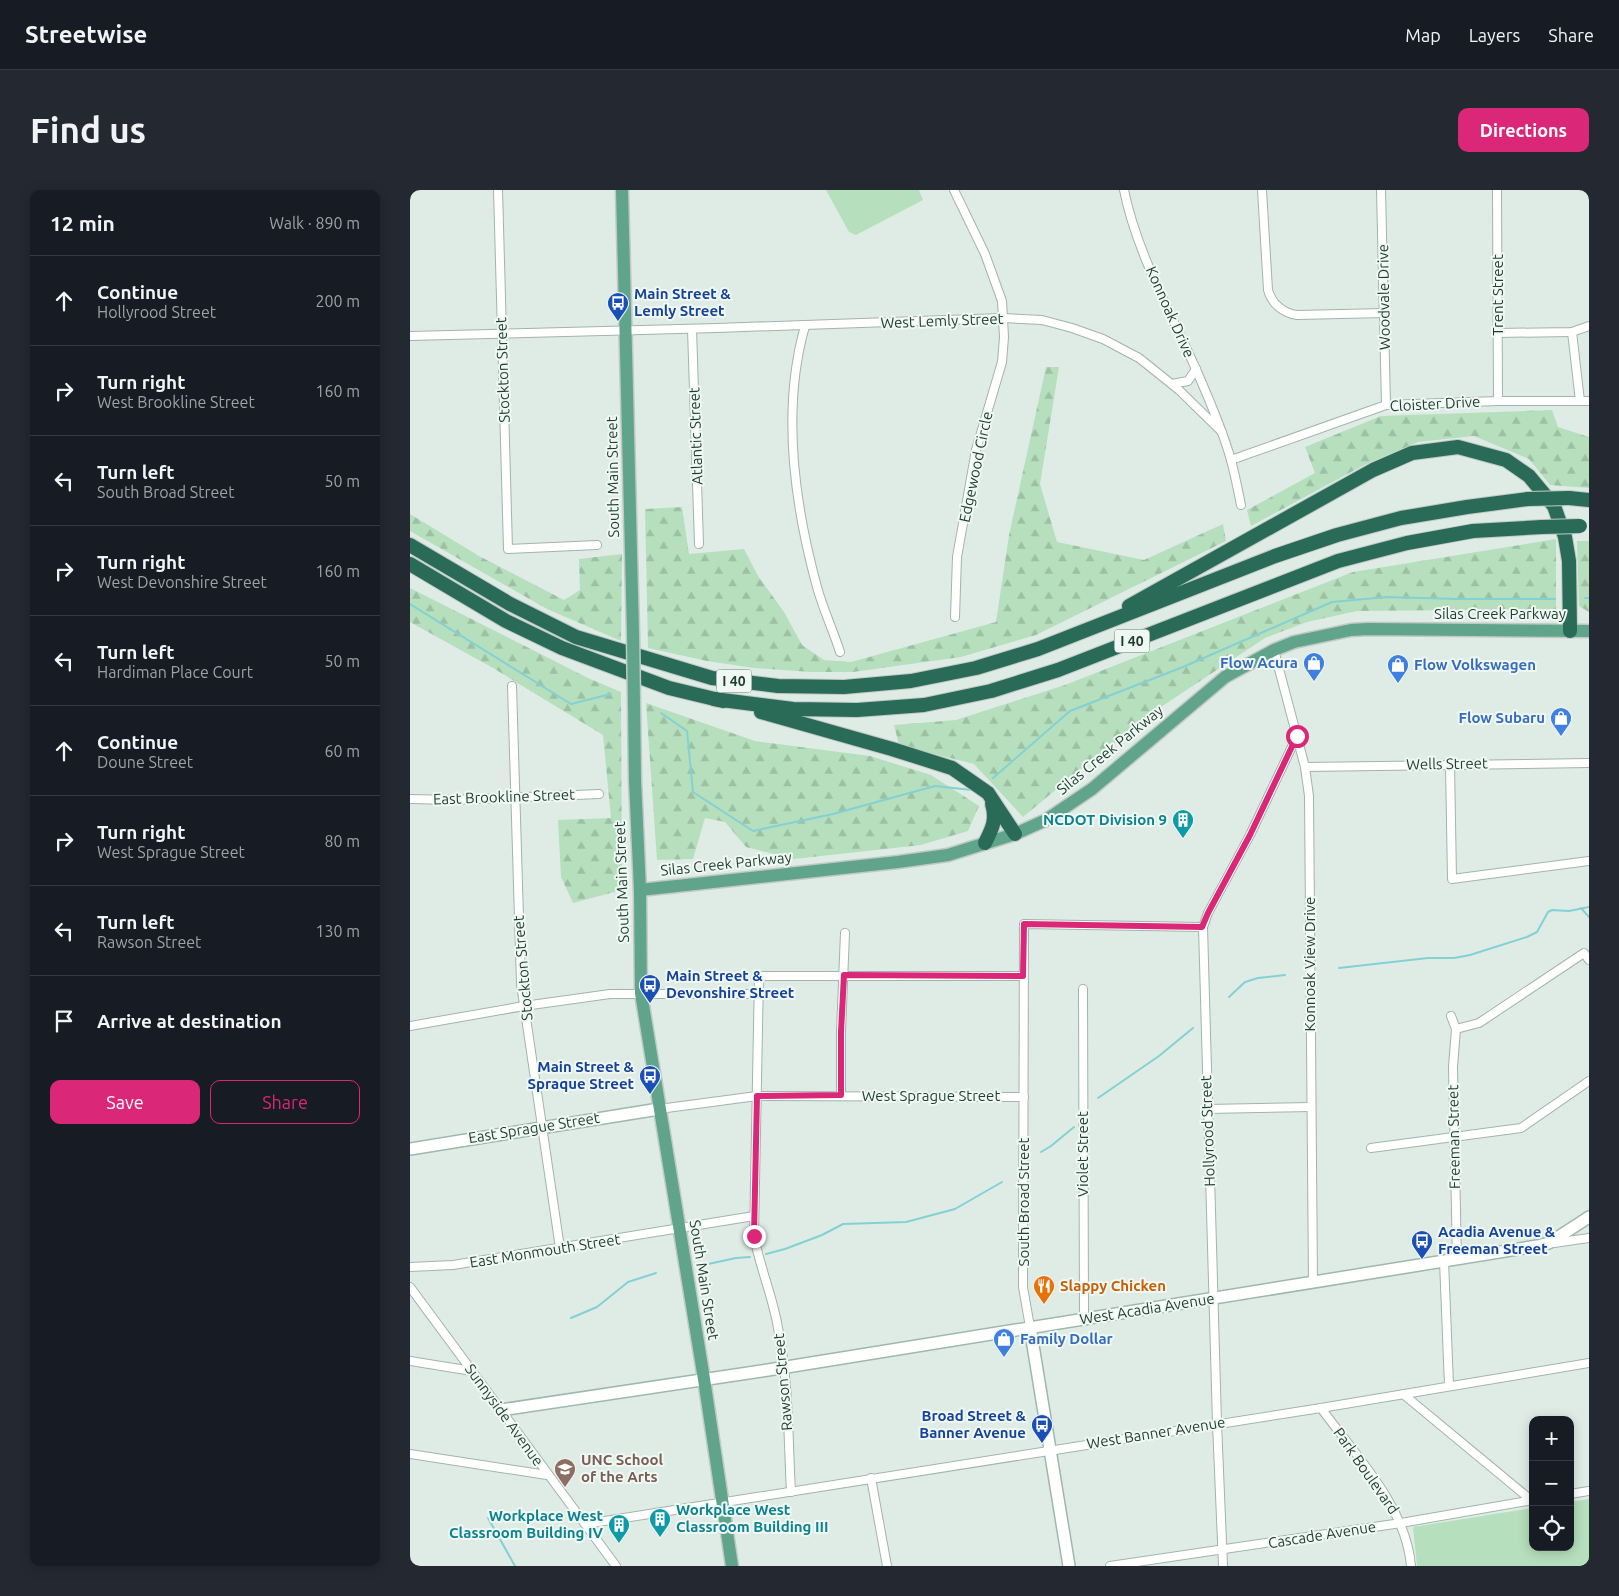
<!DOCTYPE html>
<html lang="en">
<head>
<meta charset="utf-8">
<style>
  body { margin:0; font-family:Ubuntu,sans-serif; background:#242831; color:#f1f3f6 }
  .controls { position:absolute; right:15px; bottom:15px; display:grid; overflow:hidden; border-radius:10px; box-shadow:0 2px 12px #0003 }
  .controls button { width:45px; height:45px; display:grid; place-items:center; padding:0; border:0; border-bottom:1px solid #363941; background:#171b24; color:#f1f3f6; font:25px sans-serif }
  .stop { position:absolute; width:15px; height:15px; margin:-11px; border:4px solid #db2777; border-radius:50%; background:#fff }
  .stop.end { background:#db2777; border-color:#fff; box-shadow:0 1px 5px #0008 }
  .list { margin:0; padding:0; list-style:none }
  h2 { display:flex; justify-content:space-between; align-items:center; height:65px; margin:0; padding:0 20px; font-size:21px }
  h2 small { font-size:16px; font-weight:400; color:#9ea1a6 }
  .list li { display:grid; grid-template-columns:32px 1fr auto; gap:15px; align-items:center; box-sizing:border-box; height:90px; padding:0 20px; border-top:1px solid #363941 }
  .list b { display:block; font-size:19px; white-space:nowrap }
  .list p { margin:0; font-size:16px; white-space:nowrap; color:#9ea1a6 }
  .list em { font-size:16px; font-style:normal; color:#9ea1a6 }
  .actions { display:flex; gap:10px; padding:15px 20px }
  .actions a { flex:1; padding:11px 0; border:1px solid #db2777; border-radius:10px; text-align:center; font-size:18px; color:#db2777 }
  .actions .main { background:#db2777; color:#fff }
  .icon { flex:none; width:28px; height:28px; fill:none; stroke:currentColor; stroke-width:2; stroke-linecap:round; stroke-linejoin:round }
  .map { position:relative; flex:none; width:1179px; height:1376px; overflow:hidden; border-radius:10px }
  header { display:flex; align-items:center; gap:30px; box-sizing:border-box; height:70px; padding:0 25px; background:#171b24; border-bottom:1px solid #363941 }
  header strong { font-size:24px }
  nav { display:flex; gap:28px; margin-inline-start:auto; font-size:18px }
  .intro { display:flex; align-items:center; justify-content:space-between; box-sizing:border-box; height:120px; padding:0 30px }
  h1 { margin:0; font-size:35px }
  .button { padding:12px 22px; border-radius:10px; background:#db2777; color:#fff; font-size:18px; font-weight:700 }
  main { display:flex; gap:30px; padding:0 30px }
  aside { flex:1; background:#171b24; border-radius:10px; box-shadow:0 2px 12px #0003 }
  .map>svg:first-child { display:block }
</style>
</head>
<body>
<header>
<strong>Streetwise</strong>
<nav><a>Map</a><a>Layers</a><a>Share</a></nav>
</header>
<div class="intro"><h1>Find us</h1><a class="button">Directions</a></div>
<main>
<aside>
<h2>12 min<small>Walk · 890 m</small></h2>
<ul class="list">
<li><svg class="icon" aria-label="ahead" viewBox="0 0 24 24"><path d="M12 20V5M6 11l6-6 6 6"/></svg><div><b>Continue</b><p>Hollyrood Street</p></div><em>200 m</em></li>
<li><svg class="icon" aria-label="right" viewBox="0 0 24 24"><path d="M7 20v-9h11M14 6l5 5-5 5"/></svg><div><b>Turn right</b><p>West Brookline Street</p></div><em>160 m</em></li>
<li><svg class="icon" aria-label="left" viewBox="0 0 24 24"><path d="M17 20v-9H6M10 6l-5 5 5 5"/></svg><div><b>Turn left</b><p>South Broad Street</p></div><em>50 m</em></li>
<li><svg class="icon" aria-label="right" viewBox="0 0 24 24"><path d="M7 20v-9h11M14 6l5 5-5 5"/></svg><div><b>Turn right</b><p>West Devonshire Street</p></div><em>160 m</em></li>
<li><svg class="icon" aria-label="left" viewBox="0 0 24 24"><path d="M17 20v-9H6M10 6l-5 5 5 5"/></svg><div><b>Turn left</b><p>Hardiman Place Court</p></div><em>50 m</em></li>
<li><svg class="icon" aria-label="ahead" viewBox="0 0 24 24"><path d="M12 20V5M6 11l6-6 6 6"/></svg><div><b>Continue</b><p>Doune Street</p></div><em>60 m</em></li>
<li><svg class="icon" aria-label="right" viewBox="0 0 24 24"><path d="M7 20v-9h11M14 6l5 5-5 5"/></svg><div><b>Turn right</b><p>West Sprague Street</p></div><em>80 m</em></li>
<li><svg class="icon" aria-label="left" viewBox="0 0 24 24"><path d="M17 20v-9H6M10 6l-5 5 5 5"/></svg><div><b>Turn left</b><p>Rawson Street</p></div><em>130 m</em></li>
<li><svg class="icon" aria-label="arrive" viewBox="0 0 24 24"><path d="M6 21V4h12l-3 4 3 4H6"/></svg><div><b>Arrive at destination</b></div></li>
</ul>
<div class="actions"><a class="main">Save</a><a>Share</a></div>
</aside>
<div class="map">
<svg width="1179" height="1376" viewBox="0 0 1179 1376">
  <defs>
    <pattern id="forest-firs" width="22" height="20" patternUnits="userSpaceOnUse" patternTransform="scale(1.25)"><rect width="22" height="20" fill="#b6dfbd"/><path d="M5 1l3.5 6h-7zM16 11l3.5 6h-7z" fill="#9cc0a3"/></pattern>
  </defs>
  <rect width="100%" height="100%" fill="#dfece5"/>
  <g fill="#b6dfbd">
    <path d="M416,0H509L513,10L446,45L439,42Z"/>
    <path d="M1179,1309V1376H1007L1003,1337L1123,1318V1357H1160V1312Z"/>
  </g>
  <g fill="url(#forest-firs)">
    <path d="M636,177H649L630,294L647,352L734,370L813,334L816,351L626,445L551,467L443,482H401L344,478L297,471L238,458L235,319L272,317L279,364L334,359L348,386L374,422L392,455L414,470L441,472L586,432L599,345Z"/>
    <path d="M1142,220L1148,237L1179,247V298L1140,295L1119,269L1064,246L1008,252L954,275L841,336L837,320L905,283L895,257L971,226Z"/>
    <path d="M0,324L69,366L154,410L170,400L169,369L212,364L211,451L137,419L0,341Z"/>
    <path d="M1146,349V419L947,421L897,432L855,448L754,515L666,583L613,627L564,574L489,555L484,535L546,530L655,495L943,382Z"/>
    <path d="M1167,351H1179V422L1169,416Z"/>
    <path d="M0,398L178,488L211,502L212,700L163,713L151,687L148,630L201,628L193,545L83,478L0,432Z"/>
    <path d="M236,513L345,551L460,566L521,585L569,616L558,641L511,655L384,669L336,657L315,632L295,628L283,669L247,670Z"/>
  </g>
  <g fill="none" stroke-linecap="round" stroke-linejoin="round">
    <g stroke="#83d1d5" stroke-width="2">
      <path d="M1175,408H1179"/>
      <path d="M0,414L161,514L201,504"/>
      <path d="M251,523L277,541L283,602L343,641L423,624L525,596L562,600"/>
      <path d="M583,588L660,521L773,477L922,412L976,407L1047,409H1145"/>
      <path d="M1171,718L1179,727"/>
      <path d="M929,778L1018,768H1044L1060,765L1117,747L1127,742L1138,722L1142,720L1159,721L1179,717"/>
      <path d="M819,807L835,792L848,788L875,785"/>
      <path d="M688,908L749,866L783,838"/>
      <path d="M631,962L641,956L664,937"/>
      <path d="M356,1064L375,1059L412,1045L433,1034L496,1032L545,1019L592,992"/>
      <path d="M289,1076L326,1068L340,1067"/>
      <path d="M161,1128L187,1117L218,1092L246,1083"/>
      <path d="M78,1328L105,1376"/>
    </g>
    <g stroke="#a2b4ac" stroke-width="10">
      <g id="street">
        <path d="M88,0L98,359L187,355"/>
        <path d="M544,0L575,64L592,111L594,147L592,172L566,260L547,367L545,427"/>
        <path d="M714,0C726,60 760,122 785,177C798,207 812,238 821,270C825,285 828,300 831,315"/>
        <path d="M852,0L858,100C862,114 873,123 887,125L975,123"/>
        <path d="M971,0L976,215"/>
        <path d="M1087,0L1088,211"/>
        <path d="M395,136C371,220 384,313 407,397C413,419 423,440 430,462"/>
        <path d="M282,139L289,354"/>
        <path d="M1162,142L1170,211"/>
        <path d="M1088,143L1162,142L1179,136"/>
        <path d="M0,146L307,138L593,128L632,130L662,138L693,149L729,168L769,200L812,242"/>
        <path d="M762,194L778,191L786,179"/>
        <path d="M821,270L976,215L1088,211H1179"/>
        <path d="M864,460L895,577L899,606L903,1093"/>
        <path d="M102,496L111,794L150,1058"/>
        <path d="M1040,574L1042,689L1179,671"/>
        <path d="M895,577L1179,573"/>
        <path d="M0,609L43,610L189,604"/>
        <path d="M673,799L674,1128"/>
        <path d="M1041,826L1046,839L1043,877L1047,1070"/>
        <path d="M0,836L114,816L200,804H348"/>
        <path d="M1046,839L1069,833L1174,763L1179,770"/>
        <path d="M431,905V842L435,743"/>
        <path d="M249,919L347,906L614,907"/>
        <path d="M797,919L901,917"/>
        <path d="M961,958L1111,938L1179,891"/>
        <path d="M1144,1053L1179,1048"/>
        <path d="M1034,1071L1039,1195"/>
        <path d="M0,1077L43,1075L344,1026"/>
        <path d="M0,1097L206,1376"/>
        <path d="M620,1137L613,1097L614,734L793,737"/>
        <path d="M0,1171L62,1181"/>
        <path d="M993,1204L1121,1310"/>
        <path d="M911,1218C945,1265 996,1316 1001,1376"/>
        <path d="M0,1264L137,1285"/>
        <path d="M461,1288L477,1376"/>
        <path d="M381,1302C378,1247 379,1192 368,1138C363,1107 350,1078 344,1046L349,786H613"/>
        <path d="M1160,1304L1179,1301"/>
        <path d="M176,1334L911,1218L1179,1173"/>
        <path d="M700,1376L991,1333L1123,1310"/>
        <path d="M813,1376L807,1233L793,737L798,723L840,645L887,546"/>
      </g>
    </g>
    <g stroke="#9db8ac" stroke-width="14">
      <g id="secondary">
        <path d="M0,959L249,919"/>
        <path d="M620,1137L659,1376"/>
        <path d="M91,1220L358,1180L1127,1056L1139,1053L1179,1027"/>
      </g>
    </g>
    <g stroke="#c0c9c6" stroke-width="15">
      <g id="primary">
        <path d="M212,0L223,443"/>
        <path d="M224,513L225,590L230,700L231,803L294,1189L322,1376"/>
        <path d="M230,700L488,672L538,665L605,644L636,630L682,599L815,487L864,460L884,452L941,440L958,439L1179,441"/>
      </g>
    </g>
    <g stroke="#c0c9c6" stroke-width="16">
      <g id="highway">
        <path d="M1159,308L1179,310"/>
        <path d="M0,355L100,414L166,447L302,488L368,496L434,497L501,491L566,478L628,459L865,366L927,345L991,328L1057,317L1118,309"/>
        <path d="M0,374L96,431L152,458L259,498L313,511"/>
        <path d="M719,416L963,280L1002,263L1048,257L1096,270L1119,286L1144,316L1155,347L1159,371L1160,441"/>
        <path d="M304,509L383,519L447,520L514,515L581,501L648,480L928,371L997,353L1063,341L1132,337"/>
        <path d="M351,522L482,559L542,578L578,603L605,644"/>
        <path d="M575,653C582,639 587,630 582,614"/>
      </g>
    </g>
    <use href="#street" stroke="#fff" stroke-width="8"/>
    <use href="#secondary" stroke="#fff" stroke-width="11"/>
    <use href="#primary" stroke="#61a48c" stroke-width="12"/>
    <use href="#highway" stroke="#296b57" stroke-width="14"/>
    <g stroke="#c0c9c6" stroke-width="15" stroke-linecap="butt">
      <path id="primary-bridge" d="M223,443L224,513"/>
    </g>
    <g stroke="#c0c9c6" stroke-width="16" stroke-linecap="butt">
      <g id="highway-bridge">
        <path d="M1118,309L1159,308"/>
        <path d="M1132,337L1170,336"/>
      </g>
    </g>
    <use href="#primary-bridge" stroke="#61a48c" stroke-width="12"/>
    <use href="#highway-bridge" stroke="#296b57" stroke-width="14"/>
  </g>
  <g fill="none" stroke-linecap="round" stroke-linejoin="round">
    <path stroke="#db2777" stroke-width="6" d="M344,1046L347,906L431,905V842L434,785L613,786L614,734L792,737L798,723L840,645L887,546"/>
  </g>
  <defs>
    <g id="bus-pin" transform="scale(1.125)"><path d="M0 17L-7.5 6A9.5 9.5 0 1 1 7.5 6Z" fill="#1a4fb4" stroke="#f0f8f3"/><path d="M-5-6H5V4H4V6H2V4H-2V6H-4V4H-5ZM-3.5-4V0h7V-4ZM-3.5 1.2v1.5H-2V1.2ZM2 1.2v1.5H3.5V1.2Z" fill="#fff"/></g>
    <g id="shop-pin" transform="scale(1.125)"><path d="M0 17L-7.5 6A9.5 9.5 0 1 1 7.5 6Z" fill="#3f7fe0" stroke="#f0f8f3"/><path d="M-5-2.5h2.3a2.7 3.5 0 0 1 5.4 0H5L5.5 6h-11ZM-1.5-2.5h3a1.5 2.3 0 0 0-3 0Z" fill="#fff"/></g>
    <g id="building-pin" transform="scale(1.125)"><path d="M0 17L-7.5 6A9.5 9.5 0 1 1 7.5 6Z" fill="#0f9aa8" stroke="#f0f8f3"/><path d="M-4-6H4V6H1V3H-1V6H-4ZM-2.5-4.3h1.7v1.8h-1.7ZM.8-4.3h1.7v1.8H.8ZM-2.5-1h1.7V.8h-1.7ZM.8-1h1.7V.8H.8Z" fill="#fff"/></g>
    <g id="restaurant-pin" transform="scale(1.125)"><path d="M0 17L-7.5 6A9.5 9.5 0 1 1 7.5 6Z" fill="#e8710a" stroke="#f0f8f3"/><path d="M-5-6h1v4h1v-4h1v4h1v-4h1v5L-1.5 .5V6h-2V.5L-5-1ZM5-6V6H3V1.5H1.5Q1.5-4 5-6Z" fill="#fff"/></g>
    <g id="university-pin" transform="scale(1.125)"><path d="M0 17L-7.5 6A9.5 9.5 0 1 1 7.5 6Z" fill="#8d6e63" stroke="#f0f8f3"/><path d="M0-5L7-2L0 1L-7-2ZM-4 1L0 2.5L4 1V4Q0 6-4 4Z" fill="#fff"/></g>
  </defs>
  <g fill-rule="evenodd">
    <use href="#bus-pin" x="208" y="113"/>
    <use href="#shop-pin" x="904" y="473"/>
    <use href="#shop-pin" x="988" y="475"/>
    <use href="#shop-pin" x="1151" y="528"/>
    <use href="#building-pin" x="773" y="630"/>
    <use href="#bus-pin" x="240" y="795"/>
    <use href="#bus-pin" x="240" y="886"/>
    <use href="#bus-pin" x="1012" y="1051"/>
    <use href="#restaurant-pin" x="634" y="1096"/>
    <use href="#shop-pin" x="594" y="1149"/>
    <use href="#bus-pin" x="632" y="1235"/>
    <use href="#university-pin" x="155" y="1279"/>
    <use href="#building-pin" x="250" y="1329"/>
    <use href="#building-pin" x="209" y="1335"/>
  </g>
  <g text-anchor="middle" stroke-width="4" stroke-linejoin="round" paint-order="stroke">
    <g fill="#f0f8f3" stroke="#5e756c" stroke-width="1">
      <rect x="704.5" y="439.5" width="35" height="23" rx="4"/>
      <rect x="306.5" y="479.5" width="35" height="23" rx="4"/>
    </g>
    <g font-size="14" font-weight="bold" fill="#1f3d32">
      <text x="722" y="456">I 40</text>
      <text x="324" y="496">I 40</text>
    </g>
    <g font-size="15" font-weight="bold" fill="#164399" stroke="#f0f8f3" text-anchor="start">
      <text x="224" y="109">Main Street &amp;<tspan x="224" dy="17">Lemly Street</tspan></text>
      <text x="256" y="791">Main Street &amp;<tspan x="256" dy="17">Devonshire Street</tspan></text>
      <text x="224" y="882" text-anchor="end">Main Street &amp;<tspan x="224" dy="17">Spraque Street</tspan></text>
      <text x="1028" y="1047">Acadia Avenue &amp;<tspan x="1028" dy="17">Freeman Street</tspan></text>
      <text x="616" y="1231" text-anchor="end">Broad Street &amp;<tspan x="616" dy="17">Banner Avenue</tspan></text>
    </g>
    <g font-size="15" fill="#1f3d32" stroke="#f0f8f3">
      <text transform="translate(1088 105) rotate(-90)" y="5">Trent Street</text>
      <text transform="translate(974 107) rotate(-91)" y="5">Woodvale Drive</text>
      <text transform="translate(760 122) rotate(66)" y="5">Konnoak Drive</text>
      <text transform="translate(532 131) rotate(-2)" y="5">West Lemly Street</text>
      <text transform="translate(93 180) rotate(-92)" y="5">Stockton Street</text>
      <text transform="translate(1025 214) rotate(-3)" y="5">Cloister Drive</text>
      <text transform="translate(286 246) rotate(-92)" y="5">Atlantic Street</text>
      <text transform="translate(566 277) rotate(-78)" y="5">Edgewood Circle</text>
      <text transform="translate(203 287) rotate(-91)" y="5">South Main Street</text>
      <text x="1090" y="429">Silas Creek Parkway</text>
      <text transform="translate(700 560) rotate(-39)" y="5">Silas Creek Parkway</text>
      <text transform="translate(1037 574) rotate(-1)" y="5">Wells Street</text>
      <text transform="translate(94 607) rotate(-2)" y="5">East Brookline Street</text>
      <text transform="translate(316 674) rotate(-6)" y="5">Silas Creek Parkway</text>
      <text transform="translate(212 692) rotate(-92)" y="5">South Main Street</text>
      <text transform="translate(900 774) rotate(-90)" y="5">Konnoak View Drive</text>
      <text transform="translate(113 778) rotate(-95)" y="5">Stockton Street</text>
      <text x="521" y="911">West Sprague Street</text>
      <text transform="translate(124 938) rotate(-9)" y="5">East Sprague Street</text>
      <text transform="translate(798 941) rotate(-92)" y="5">Hollyrood Street</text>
      <text transform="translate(1044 947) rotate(-91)" y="5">Freeman Street</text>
      <text transform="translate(673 964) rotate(-90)" y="5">Violet Street</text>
      <text transform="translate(614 1012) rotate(-90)" y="5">South Broad Street</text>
      <text transform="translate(135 1061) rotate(-9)" y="5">East Monmouth Street</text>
      <text transform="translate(294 1090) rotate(81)" y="5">South Main Street</text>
      <text transform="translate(737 1119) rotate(-9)" y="5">West Acadia Avenue</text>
      <text transform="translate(373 1192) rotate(-95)" y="5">Rawson Street</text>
      <text transform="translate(94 1225) rotate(54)" y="5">Sunnyside Avenue</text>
      <text transform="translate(746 1243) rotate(-9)" y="5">West Banner Avenue</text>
      <text transform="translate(956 1281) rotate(55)" y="5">Park Boulevard</text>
      <text transform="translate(912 1345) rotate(-9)" y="5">Cascade Avenue</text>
    </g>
    <g font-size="15" font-weight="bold" fill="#366cbe" stroke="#f0f8f3" text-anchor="end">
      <text x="888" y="478">Flow Acura</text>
      <text x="1004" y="480" text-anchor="start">Flow Volkswagen</text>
      <text x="1135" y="533">Flow Subaru</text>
      <text x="610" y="1154" text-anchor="start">Family Dollar</text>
    </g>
    <g font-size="15" font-weight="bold" fill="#0d838f" stroke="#f0f8f3" text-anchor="end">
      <text x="757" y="635">NCDOT Division 9</text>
      <text x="266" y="1325" text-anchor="start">Workplace West<tspan x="266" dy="17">Classroom Building III</tspan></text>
      <text x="193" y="1331">Workplace West<tspan x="193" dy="17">Classroom Building IV</tspan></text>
    </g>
    <g font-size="15" font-weight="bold" fill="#c56008" stroke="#f0f8f3" text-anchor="start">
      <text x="650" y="1101">Slappy Chicken</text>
    </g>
    <g font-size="15" font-weight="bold" fill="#785e54" stroke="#f0f8f3" text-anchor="start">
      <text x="171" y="1275">UNC School<tspan x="171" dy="17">of the Arts</tspan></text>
    </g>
  </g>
</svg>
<div class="controls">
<button>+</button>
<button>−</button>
<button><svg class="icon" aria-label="locate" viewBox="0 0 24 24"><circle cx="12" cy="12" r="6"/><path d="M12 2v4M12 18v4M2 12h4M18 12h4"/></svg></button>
</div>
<div class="stop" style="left:887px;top:546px"></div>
<div class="stop end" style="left:344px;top:1046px"></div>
</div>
</main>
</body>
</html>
